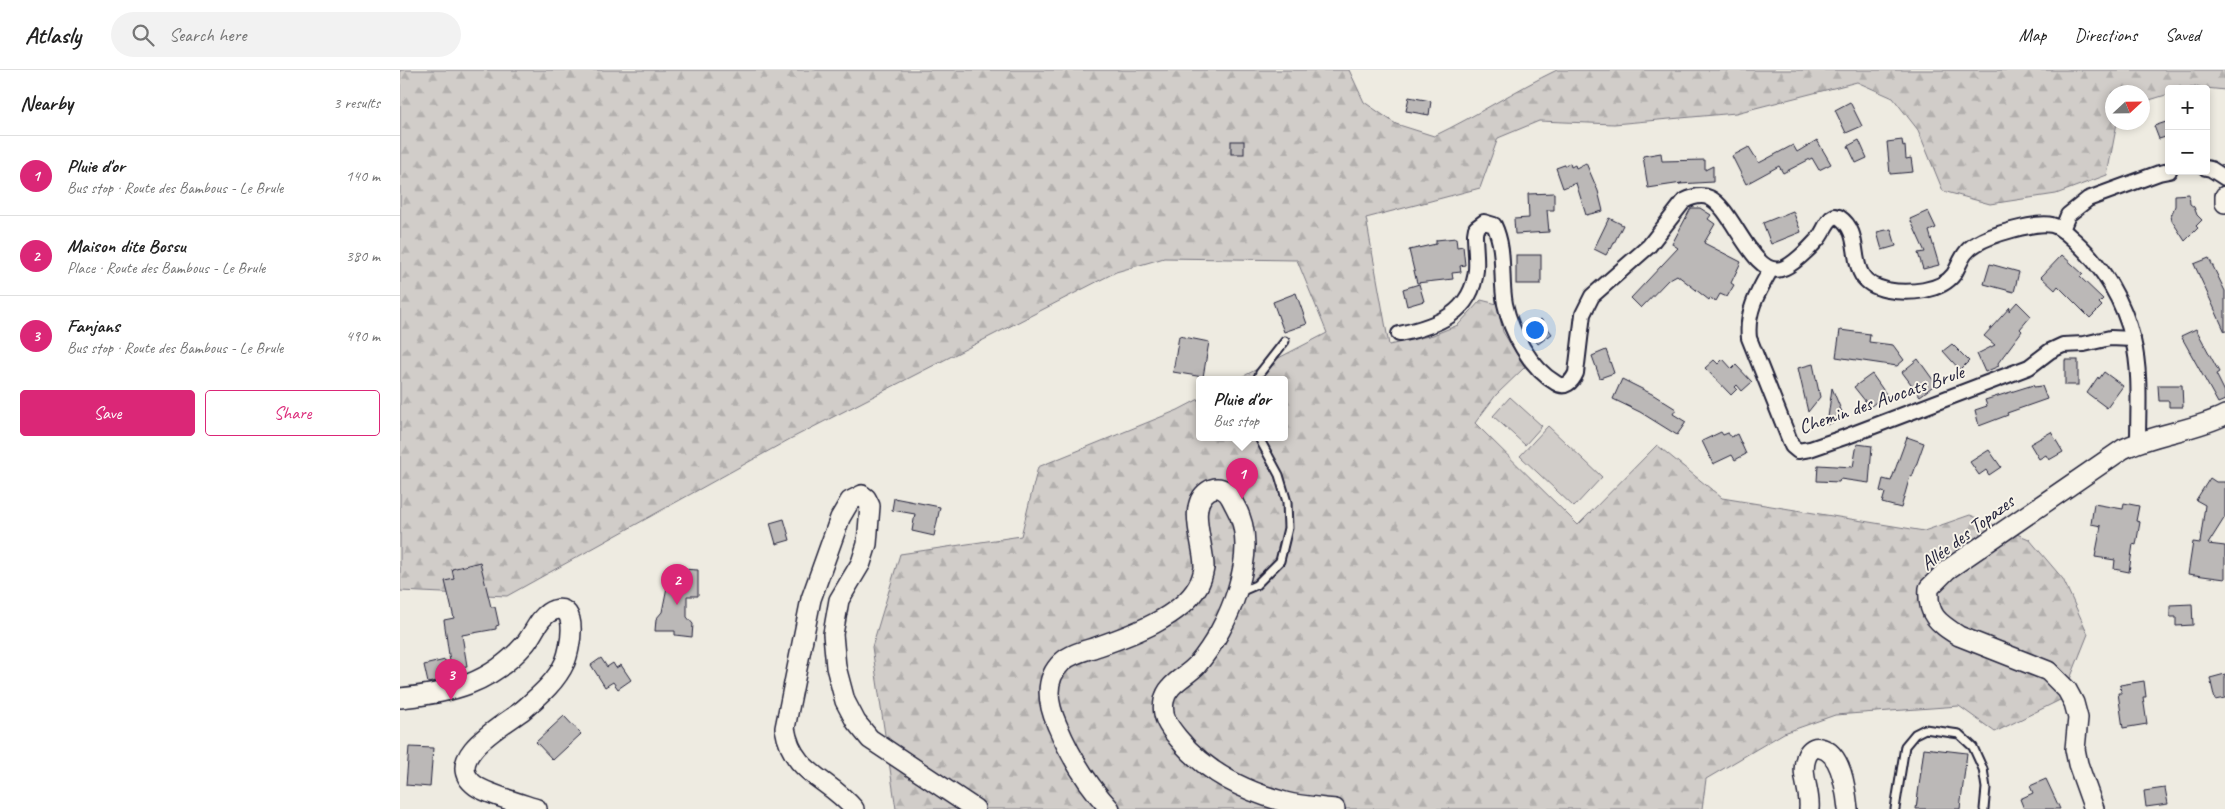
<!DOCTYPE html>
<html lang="en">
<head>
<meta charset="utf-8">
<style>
  body { margin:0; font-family:Caveat,sans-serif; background:#f2f2f2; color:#222 }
  .controls { position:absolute; right:15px; top:15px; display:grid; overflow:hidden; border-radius:5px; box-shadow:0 2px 8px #0003 }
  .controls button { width:45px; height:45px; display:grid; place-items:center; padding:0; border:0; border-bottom:1px solid #e0e0e0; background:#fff; color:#222; font:25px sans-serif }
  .compass { position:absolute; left:1705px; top:15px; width:45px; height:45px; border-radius:50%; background:#fff; box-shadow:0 2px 8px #0003; rotate:68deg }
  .you { position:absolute; left:1134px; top:259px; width:18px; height:18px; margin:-12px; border:4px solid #fff; border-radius:50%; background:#1a73e8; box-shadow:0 0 0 8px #1a73e833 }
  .badge { display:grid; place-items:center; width:32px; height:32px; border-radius:50%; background:#db2777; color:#fff; font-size:16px; font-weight:700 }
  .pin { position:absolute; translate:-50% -41px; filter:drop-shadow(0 1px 2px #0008) }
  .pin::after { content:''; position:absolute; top:26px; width:18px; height:15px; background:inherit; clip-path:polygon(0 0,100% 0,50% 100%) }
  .popup { position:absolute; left:796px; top:306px; width:92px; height:65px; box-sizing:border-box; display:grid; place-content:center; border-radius:5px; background:#fff; filter:drop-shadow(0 1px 4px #0005); font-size:16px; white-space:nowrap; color:#767676 }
  .popup b { font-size:19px; color:#222 }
  .popup::after { content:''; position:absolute; left:50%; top:100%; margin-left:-10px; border:10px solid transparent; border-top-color:#fff }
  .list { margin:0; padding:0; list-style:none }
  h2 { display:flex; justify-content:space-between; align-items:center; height:65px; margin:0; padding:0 20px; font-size:21px }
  h2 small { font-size:16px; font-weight:400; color:#767676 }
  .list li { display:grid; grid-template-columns:32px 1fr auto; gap:15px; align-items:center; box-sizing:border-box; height:80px; padding:0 20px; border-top:1px solid #e0e0e0 }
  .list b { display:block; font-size:19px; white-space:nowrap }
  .list p { margin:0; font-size:16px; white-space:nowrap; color:#767676 }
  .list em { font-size:16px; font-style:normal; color:#767676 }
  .actions { display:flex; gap:10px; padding:15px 20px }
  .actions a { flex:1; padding:11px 0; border:1px solid #db2777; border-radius:5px; text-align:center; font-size:18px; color:#db2777 }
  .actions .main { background:#db2777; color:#fff }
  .icon { flex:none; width:28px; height:28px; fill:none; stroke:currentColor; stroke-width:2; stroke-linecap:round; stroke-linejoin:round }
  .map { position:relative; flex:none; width:1825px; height:739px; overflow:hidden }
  header { display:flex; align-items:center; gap:30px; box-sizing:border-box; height:70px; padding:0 25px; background:#fff; border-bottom:1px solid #e0e0e0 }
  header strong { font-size:24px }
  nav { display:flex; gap:28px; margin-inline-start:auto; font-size:18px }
  .search { width:350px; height:45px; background:#f2f2f2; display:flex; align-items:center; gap:12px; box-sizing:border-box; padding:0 18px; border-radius:28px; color:#767676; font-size:19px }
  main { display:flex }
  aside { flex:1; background:#fff }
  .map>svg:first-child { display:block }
</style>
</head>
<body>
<header>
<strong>Atlasly</strong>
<div class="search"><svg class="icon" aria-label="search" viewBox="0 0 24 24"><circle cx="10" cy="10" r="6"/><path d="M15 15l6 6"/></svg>Search here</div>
<nav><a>Map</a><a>Directions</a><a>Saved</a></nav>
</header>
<main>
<aside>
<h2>Nearby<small>3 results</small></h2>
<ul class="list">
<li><span class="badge">1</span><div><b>Pluie d'or</b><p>Bus stop · Route des Bambous - Le Brule</p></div><em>140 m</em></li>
<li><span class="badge">2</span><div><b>Maison dite Bossu</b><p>Place · Route des Bambous - Le Brule</p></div><em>380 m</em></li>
<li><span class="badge">3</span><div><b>Fanjans</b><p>Bus stop · Route des Bambous - Le Brule</p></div><em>490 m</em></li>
</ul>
<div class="actions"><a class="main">Save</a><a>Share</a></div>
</aside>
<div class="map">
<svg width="1825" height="739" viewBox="0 0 1825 739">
  <defs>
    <pattern id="forest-firs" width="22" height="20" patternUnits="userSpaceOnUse" patternTransform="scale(1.25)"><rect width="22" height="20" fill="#d1cdc9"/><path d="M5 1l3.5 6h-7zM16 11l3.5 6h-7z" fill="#b3b0ae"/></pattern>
  </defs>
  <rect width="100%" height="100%" fill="#eeebe1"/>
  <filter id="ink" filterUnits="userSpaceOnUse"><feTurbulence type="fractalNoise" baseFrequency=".02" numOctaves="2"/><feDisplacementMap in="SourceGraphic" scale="10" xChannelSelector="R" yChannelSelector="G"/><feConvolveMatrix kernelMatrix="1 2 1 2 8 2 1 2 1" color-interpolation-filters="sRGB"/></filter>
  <g filter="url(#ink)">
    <path fill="url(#forest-firs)" stroke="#7a7882" d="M0,0H949L964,32L996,54L1034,66C1076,46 1115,20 1157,0H1825V20L1796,17L1769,19V24L1743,32L1742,22H1712V52L1717,53L1707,105L1656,124L1590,134L1543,121L1518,60L1493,28L1457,12L1336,43L1214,54L1139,51L1098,68L1080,118L966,148L989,275L1033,265L1058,255L1081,230L1097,234L1103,262L1125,297L1096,325L1075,353L1178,455L1257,375L1322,428L1524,461L1570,445L1629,469L1663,509L1688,564L1662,629L1595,662L1559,636L1435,645L1384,663L1306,709L1302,739H496L472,577L500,484L621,466L638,397L778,340L799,329L800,368H884V310H836L927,263L897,190L764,188L716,202L390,369L107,526L0,521Z"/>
    <g fill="#d1cdc9" stroke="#7a7882">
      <path d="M1110,327L1142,356L1125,375L1093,346Z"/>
      <path d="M1148,356L1202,407L1174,437L1120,386Z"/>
    </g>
    <g fill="#bbb8b7" stroke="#22223b">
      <path d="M1009,27L1031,31L1029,45L1006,41Z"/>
      <path d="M1450,32L1462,56L1446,63L1435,40Z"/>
      <path d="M1769,51V66L1759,69L1754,56Z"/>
      <path d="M1417,70L1431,94L1419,100L1412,88L1383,103L1379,96L1346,114L1332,86L1349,77L1359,93L1393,75L1397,82Z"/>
      <path d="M1459,70L1467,88L1456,93L1448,76Z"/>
      <path d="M1502,70L1503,77L1505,76L1506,89L1511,88L1513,102L1490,104L1487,72Z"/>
      <rect x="831" y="71" width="13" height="13"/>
      <path d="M1261,83L1262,91L1305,90V100L1313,96V112L1279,114L1282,113L1248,118L1243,86Z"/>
      <path d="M1170,93L1171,97L1175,95L1176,98L1186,93L1198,121L1203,141L1186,145L1176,113L1163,118L1156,98Z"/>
      <path d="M1154,123V140H1147L1149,162L1115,164L1114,149L1129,148L1128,124Z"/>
      <path d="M1789,124L1790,134L1794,137L1797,145L1802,150L1796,156L1798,158L1785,171L1772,151L1771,146L1775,136V125Z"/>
      <path d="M1291,138H1300L1311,145L1308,149L1315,154L1304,173L1341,192L1331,213L1334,215L1327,227L1320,224L1316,231L1310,228L1309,230L1277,205L1268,210L1241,238L1231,228L1278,178L1272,174Z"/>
      <path d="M1393,141L1401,162L1371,174L1363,153Z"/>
      <path d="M1528,141L1536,158L1529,161L1539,195L1523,199L1518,183L1525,182L1510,149Z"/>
      <path d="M1209,148L1223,155L1211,179L1210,178L1206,185L1194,179Z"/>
      <path d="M1491,159L1496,176L1482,180L1477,162Z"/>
      <path d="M1056,168L1057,177L1063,176L1065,195L1060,196L1061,202L1052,203L1053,209L1017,213L1009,180L1036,174V170Z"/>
      <rect x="1116" y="185" width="25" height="29"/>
      <path d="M1662,185L1683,204L1680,207L1703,229L1699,233L1702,236L1690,248L1658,216L1655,220L1641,207Z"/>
      <path d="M1809,188L1825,221V262L1794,194Z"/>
      <path d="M1590,194L1619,202L1614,222L1584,214Z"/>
      <path d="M1019,214L1024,231L1007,236L1003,219Z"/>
      <path d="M896,223L907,254L884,262L873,232Z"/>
      <path d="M1617,232L1631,246L1620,259L1622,261L1598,293L1599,296L1585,302L1577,284L1595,275L1584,266L1610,237L1609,241Z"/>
      <path d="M1141,249L1152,264L1138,274L1127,259Z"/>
      <path d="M1796,259L1819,302L1816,304L1825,322V330L1818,333L1781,266Z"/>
      <path d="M1440,260L1470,264L1469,272L1493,275L1504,290L1497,296L1436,287Z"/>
      <path d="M779,266L809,272L803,307L773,302Z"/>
      <path d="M1552,274L1569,291L1560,300L1543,281Z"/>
      <path d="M1206,280L1214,303L1200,308L1192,286Z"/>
      <path d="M1323,289L1332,299L1336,295L1352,312L1342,321L1337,315L1335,317L1337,319L1331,325L1305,298L1314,290L1318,294Z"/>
      <path d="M1518,289L1536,314L1520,326L1502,302Z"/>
      <rect x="1665" y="290" width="13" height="25"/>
      <path d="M1413,294L1420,327L1408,342L1398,298Z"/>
      <path d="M1704,302L1723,316L1707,338L1687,323L1698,307L1699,309Z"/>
      <path d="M1472,304L1486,324L1470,337L1454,317Z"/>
      <path d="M1222,309L1252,324L1276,339L1273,344L1286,352L1277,365L1240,342L1213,329Z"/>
      <path d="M1633,315L1634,317L1642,316L1647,329L1607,343L1608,345L1579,356L1575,340L1587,336L1585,330Z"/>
      <path d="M1758,315H1782L1783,337H1769V331H1759Z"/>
      <path d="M1432,318L1444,347L1427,355Z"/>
      <path d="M1321,362L1323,365L1328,363L1331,367L1337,364L1346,384L1335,390L1332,385L1313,394L1302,371Z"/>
      <path d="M1651,362L1663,382L1649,390L1646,385L1639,389L1630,374Z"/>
      <path d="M1507,367L1524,373L1512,407L1510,406L1501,438L1482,433L1485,423L1480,421L1483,409L1491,411Z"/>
      <path d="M1457,374L1472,376L1469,413L1440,409L1439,412L1417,411L1418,395L1453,397Z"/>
      <path d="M1589,380L1601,397L1589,405L1586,400L1579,405L1570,392Z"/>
      <path d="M1810,408L1816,412H1825V447L1808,474L1825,476V509L1788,504L1793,472L1800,473L1805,435L1796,430Z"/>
      <path d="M494,428L540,437L534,466L512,461L515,444L492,440Z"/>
      <path d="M1724,433L1739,436L1736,451L1740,452L1736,475L1733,474L1729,502L1714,499L1715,490L1695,487L1701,456L1691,454L1694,434L1723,439Z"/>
      <path d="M384,449L390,470L376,474L370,453Z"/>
      <path d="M80,492L91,537H95L99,555L96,556V559L62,565L67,596L51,599L44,550L54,548L45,511L54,509L52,499Z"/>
      <path d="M282,499L298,500V526H287V547L293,554L292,567L275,565V561H255L256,549L262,542L267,517L274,510L276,503H282Z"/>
      <path d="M1792,534L1793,555L1776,556V547H1770V535Z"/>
      <path d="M201,588L207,597L213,593L216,598L221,595L231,610L218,619L213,612L205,617L191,595Z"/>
      <path d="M45,590L49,608L28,613L24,595Z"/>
      <path d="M1825,604V628L1815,630L1810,608Z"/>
      <path d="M1744,611L1746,627H1743L1747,654L1723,658L1718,623H1721L1720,615Z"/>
      <path d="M164,646L181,664L153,690L136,672Z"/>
      <path d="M9,677L33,678L30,717L6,715Z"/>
      <path d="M1524,678L1567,683L1560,739H1516Z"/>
      <path d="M1646,709L1660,739H1624L1620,729L1633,723L1630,716Z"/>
      <path d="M1765,718L1768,734L1746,737L1744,721Z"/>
    </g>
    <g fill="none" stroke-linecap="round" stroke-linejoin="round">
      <g stroke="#22223b" stroke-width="11">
        <g id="service">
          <path d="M857,310L860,303L885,271"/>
          <path d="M840,522L856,515L880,491L888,458L887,432L879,405L859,368"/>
          <path d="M1495,739L1505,676L1515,664L1525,659L1559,664L1573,677L1583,699L1586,718L1584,739"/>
        </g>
      </g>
      <g stroke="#22223b" stroke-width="18">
        <g id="minor">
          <path d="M1806,98L1811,99L1825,108"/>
          <path d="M1662,160L1668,145L1688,129L1759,103L1769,101"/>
          <path d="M1371,199C1358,222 1346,241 1349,268L1392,376L1398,381L1410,379L1445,367L1629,297L1650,281L1663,275L1684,274L1710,268L1733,269"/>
          <path d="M999,264C1037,256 1072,243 1076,200C1077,188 1075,176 1075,164L1076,158L1084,152L1094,155C1106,180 1100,208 1105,234C1111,262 1130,298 1156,313C1165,319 1172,312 1176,303L1183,244L1192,226L1249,176L1284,131C1292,127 1302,124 1310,128C1333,139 1353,207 1381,199C1391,197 1410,178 1417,170C1424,163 1426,150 1435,146L1439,147C1469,167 1439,210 1487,220C1508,224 1541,222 1554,204C1561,192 1563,181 1576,174C1590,165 1636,151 1652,155C1661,157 1667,164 1674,170C1703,196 1724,232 1733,270C1741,302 1738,338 1738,372"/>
        </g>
      </g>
      <g stroke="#22223b" stroke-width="22">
        <g id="secondary">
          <path d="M1825,126V133"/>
          <path d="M0,628C51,623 90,614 125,574C134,564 139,545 154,540C180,533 170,580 165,592C156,612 139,626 123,640C105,654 39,689 76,716C87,724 122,734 137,739"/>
          <path d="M454,739C429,708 392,704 385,658L411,529L440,448L450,431L462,425L466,428L470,436L467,474L461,493L439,530L433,564L436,597L445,631L456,652L470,669L575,739"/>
          <path d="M710,739C687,714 670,686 657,655C648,634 643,610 662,592C671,583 688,580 699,576C731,565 781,547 798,516C801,511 803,504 804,498C805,476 786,436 808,421C814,417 820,417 825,421C830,424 832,431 835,436C862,481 828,559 797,595C786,607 767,614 764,631C761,647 769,657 778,668C805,702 844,721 885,732C901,736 918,737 935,739"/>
          <path d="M1409,739C1411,722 1400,705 1406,688C1408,682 1413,676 1420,678C1442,682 1446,721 1448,739"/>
          <path d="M1694,739L1678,694L1675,679L1678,648L1674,633L1667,620L1648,601L1559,566C1537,552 1527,545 1529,518L1547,500L1723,379C1756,363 1793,361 1825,345"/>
        </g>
      </g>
      <use href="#service" stroke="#f7f3e8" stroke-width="7"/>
      <use href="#minor" stroke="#f7f3e8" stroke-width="14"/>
      <use href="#secondary" stroke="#f7f3e8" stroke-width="19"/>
    </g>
  </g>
  <g text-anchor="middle" stroke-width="4" stroke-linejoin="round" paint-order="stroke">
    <g font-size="20" fill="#22223b" stroke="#f7f3e8">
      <text transform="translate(1481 329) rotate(-19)" y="7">Chemin des Avocats Brule</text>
      <text transform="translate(1567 462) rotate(-37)" y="7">Allée des Topazes</text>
    </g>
  </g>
</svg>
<div class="controls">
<button>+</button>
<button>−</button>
</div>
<svg class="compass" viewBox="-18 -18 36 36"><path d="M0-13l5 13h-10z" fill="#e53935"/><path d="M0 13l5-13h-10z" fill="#767676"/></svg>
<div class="you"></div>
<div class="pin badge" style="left:842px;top:429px">1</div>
<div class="popup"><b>Pluie d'or</b>Bus stop</div>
<div class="pin badge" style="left:277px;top:535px">2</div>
<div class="pin badge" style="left:51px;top:630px">3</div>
</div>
</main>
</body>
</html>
